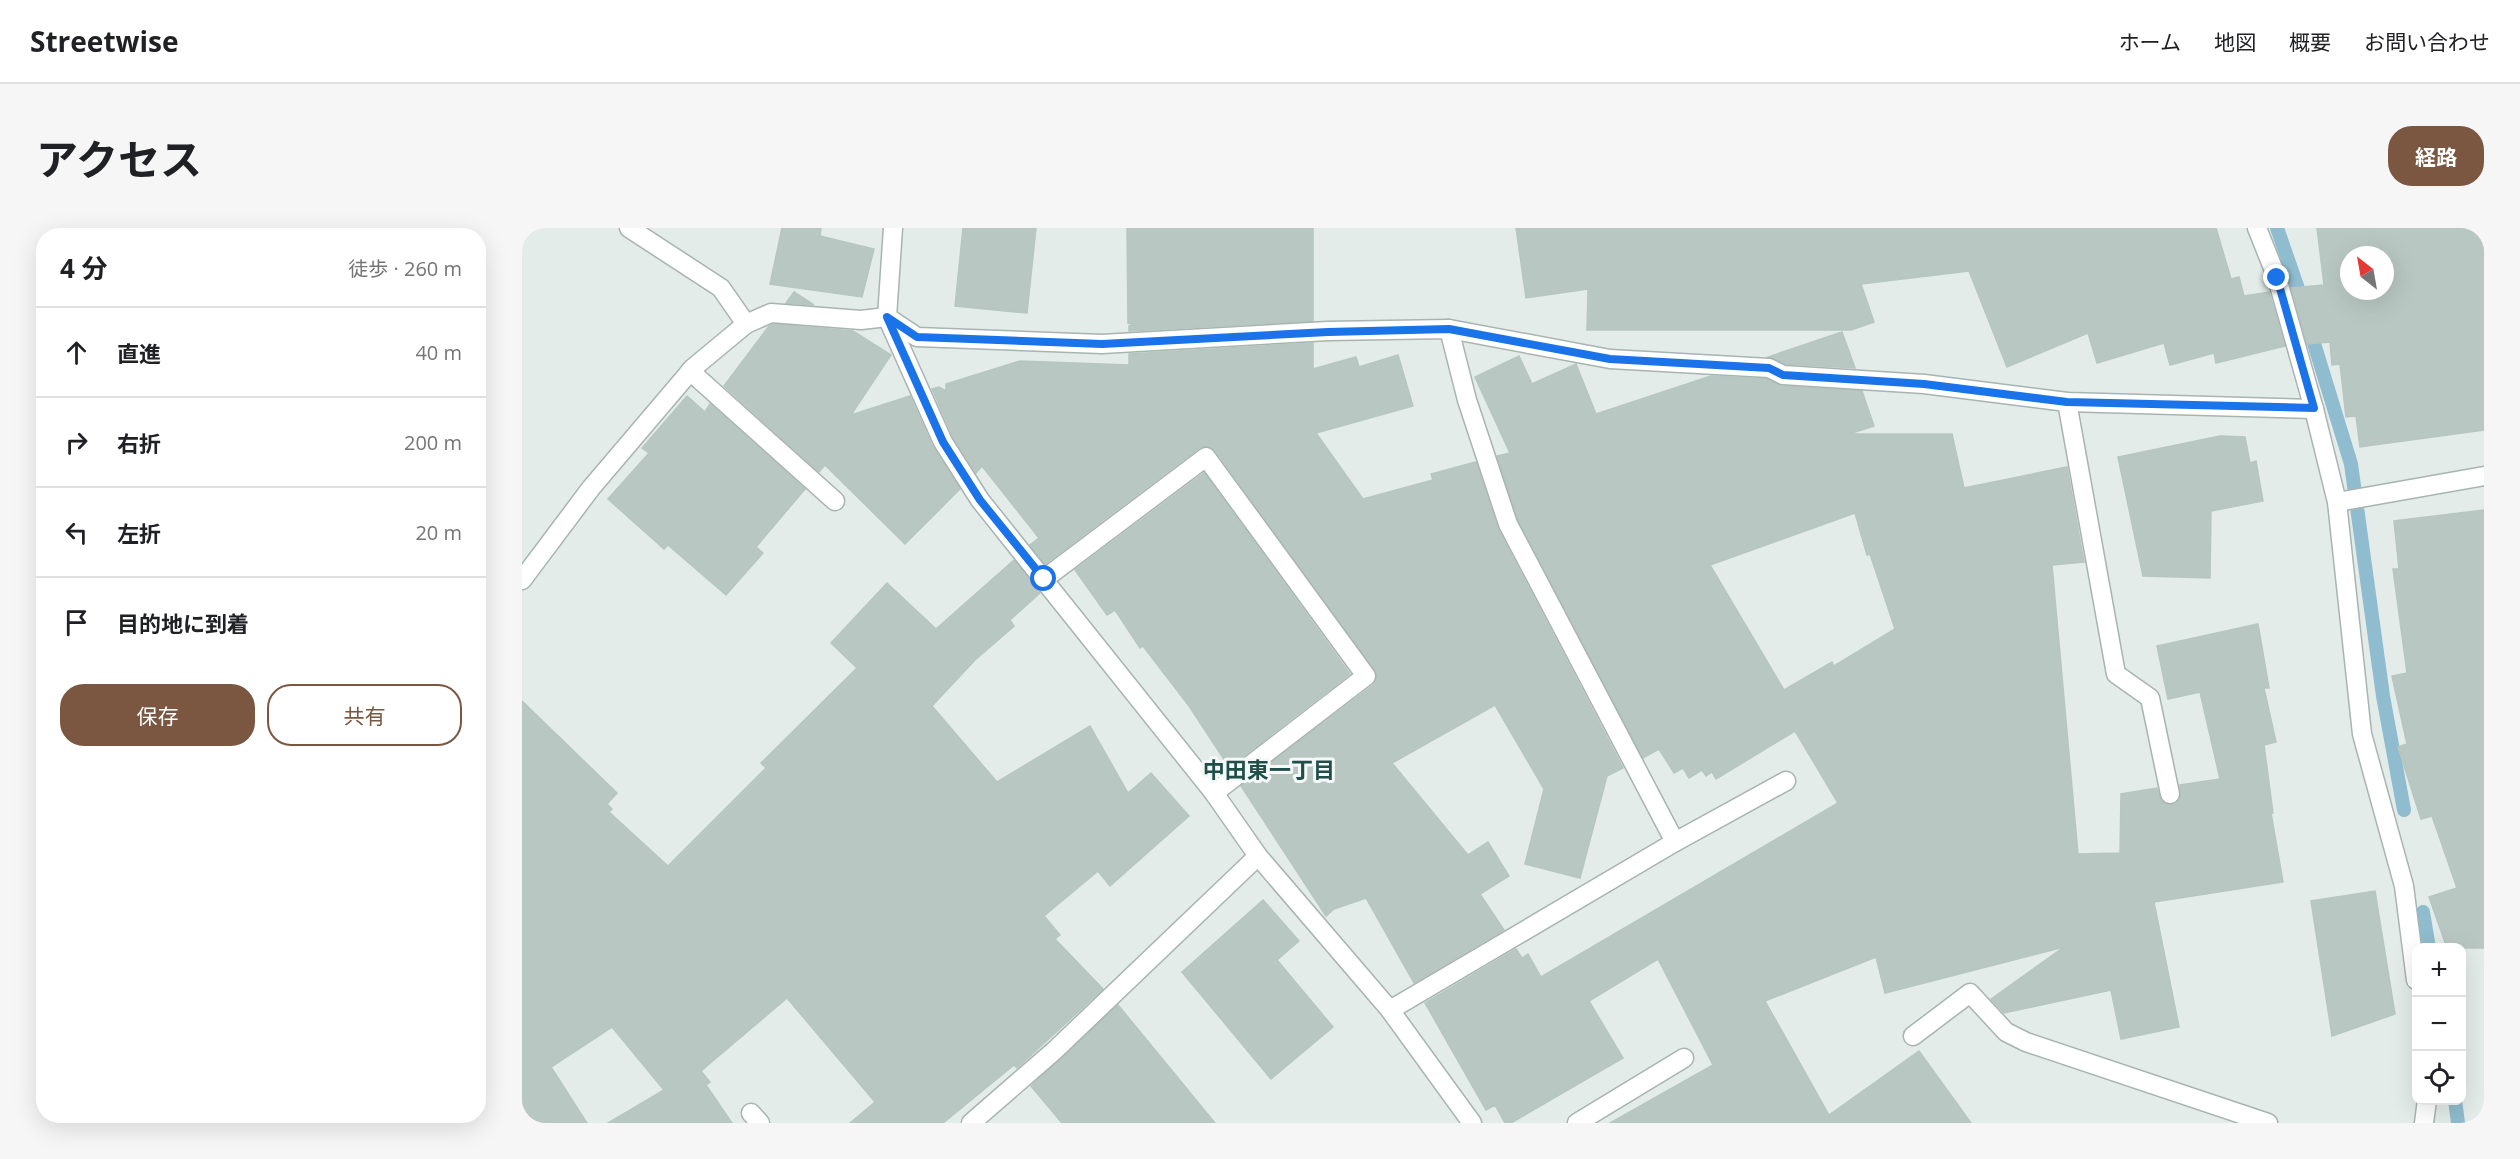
<!DOCTYPE html>
<html lang="ja">
<head>
<meta charset="utf-8">
<style>
  body { margin:0; font-family:"Open Sans","Noto Sans JP",sans-serif; background:#f6f6f6; color:#202124 }
  .controls { position:absolute; right:18px; bottom:18px; display:grid; overflow:hidden; border-radius:12px; box-shadow:0 6px 24px #0002 }
  .controls button { width:54px; height:54px; display:grid; place-items:center; padding:0; border:0; border-bottom:2px solid #e0e0e0; background:#fff; color:#202124; font:30px sans-serif }
  .compass { position:absolute; left:1818px; top:18px; width:54px; height:54px; border-radius:50%; background:#fff; box-shadow:0 6px 24px #0002; rotate:329deg }
  .stop { position:absolute; width:18px; height:18px; margin:-14px; border:4px solid #1a73e8; border-radius:50%; background:#fff }
  .stop.end { background:#1a73e8; border-color:#fff; box-shadow:0 2px 6px #0008 }
  .list { margin:0; padding:0; list-style:none }
  h2 { display:flex; justify-content:space-between; align-items:center; height:78px; margin:0; padding:0 24px; font-size:26px }
  h2 small { font-size:20px; font-weight:400; color:#757577 }
  .list li { display:grid; grid-template-columns:39px 1fr auto; gap:18px; align-items:center; box-sizing:border-box; height:90px; padding:0 24px; border-top:2px solid #e0e0e0 }
  .list b { display:block; font-size:22px; white-space:nowrap }
  .list em { font-size:20px; font-style:normal; color:#757577 }
  .actions { display:flex; gap:12px; padding:18px 24px }
  .actions a { flex:1; padding:14px 0; border:2px solid #7b5641; border-radius:24px; text-align:center; font-size:21px; color:#7b5641 }
  .actions .main { background:#7b5641; color:#fff }
  .icon { flex:none; width:33px; height:33px; fill:none; stroke:currentColor; stroke-width:2; stroke-linecap:round; stroke-linejoin:round }
  .map { position:relative; flex:none; width:1962px; height:895px; overflow:hidden; border-radius:24px }
  header { display:flex; align-items:center; gap:36px; box-sizing:border-box; height:84px; padding:0 30px; background:#fff; border-bottom:2px solid #e0e0e0 }
  header strong { font-size:28px }
  nav { display:flex; gap:33px; margin-inline-start:auto; font-size:21px }
  .intro { display:flex; align-items:center; justify-content:space-between; box-sizing:border-box; height:144px; padding:0 36px }
  h1 { margin:0; font-size:42px }
  .button { padding:15px 27px; border-radius:24px; background:#7b5641; color:#fff; font-size:21px; font-weight:700 }
  main { display:flex; gap:36px; padding:0 36px }
  aside { flex:1; background:#fff; border-radius:24px; box-shadow:0 6px 24px #0002 }
  .map>svg:first-child { display:block }
</style>
</head>
<body>
<header>
<strong>Streetwise</strong>
<nav><a>ホーム</a><a>地図</a><a>概要</a><a>お問い合わせ</a></nav>
</header>
<div class="intro"><h1>アクセス</h1><a class="button">経路</a></div>
<main>
<aside>
<h2>4 分<small>徒歩 · 260 m</small></h2>
<ul class="list">
<li><svg class="icon" aria-label="ahead" viewBox="0 0 24 24"><path d="M12 20V5M6 11l6-6 6 6"/></svg><div><b>直進</b></div><em>40 m</em></li>
<li><svg class="icon" aria-label="right" viewBox="0 0 24 24"><path d="M7 20v-9h11M14 6l5 5-5 5"/></svg><div><b>右折</b></div><em>200 m</em></li>
<li><svg class="icon" aria-label="left" viewBox="0 0 24 24"><path d="M17 20v-9H6M10 6l-5 5 5 5"/></svg><div><b>左折</b></div><em>20 m</em></li>
<li><svg class="icon" aria-label="arrive" viewBox="0 0 24 24"><path d="M6 21V4h12l-3 4 3 4H6"/></svg><div><b>目的地に到着</b></div></li>
</ul>
<div class="actions"><a class="main">保存</a><a>共有</a></div>
</aside>
<div class="map">
<svg width="1962" height="895" viewBox="0 0 1962 895">
  <rect width="100%" height="100%" fill="#e4ecea"/>
  <g fill="none" stroke-linecap="round" stroke-linejoin="round">
    <g stroke="#8fbcce" stroke-width="14">
      <path d="M1755,0L1781,75"/>
      <path d="M1787,99L1829,236L1861,468L1882,582"/>
      <path d="M1901,684L1907,720"/>
      <path d="M1933,872L1936,895"/>
    </g>
  </g>
  <g fill="#b9c7c3" stroke="#b6c6c1" stroke-width="1.5" fill-rule="evenodd">
    <path d="M260,0H299L298,8L352,21L340,69L248,56Z"/>
    <path d="M441,0H514L505,85L433,78Z"/>
    <path d="M605,0H791V93L607,103V98L612,96L606,95Z"/>
    <path d="M994,0H1694L1709,51L1717,49L1722,68L1747,64L1763,118L1694,135L1692,125L1648,137L1642,115L1575,135L1566,105L1485,139L1447,43L1339,56L1352,94L1329,102H1065L1066,61L1004,70Z"/>
    <path d="M1795,0H1962V202L1838,219L1834,188L1824,189L1818,136L1810,137L1808,114L1785,116L1769,60L1802,57ZM1827,27H1863V63H1827Z"/>
    <path d="M272,64L292,77L264,75Z"/>
    <path d="M251,96L331,103L369,127L329,187L388,168L411,219L438,261L383,316L303,237L297,244L202,158L247,98Z"/>
    <path d="M1320,104L1333,140L1264,136L1246,129Z"/>
    <path d="M791,115V141L834,129L837,139L876,127L891,178L794,205L841,271L911,252L909,246L954,234L976,301L1101,540L1085,548L1058,650L1003,636L1022,561L973,477L870,535L946,627L966,614L987,648L958,666L982,702L892,755L844,670L812,681L804,688L719,558L851,457L855,447L693,222L683,218L677,220L523,336L508,317L517,310L460,238L454,245L431,209L410,161L417,159L424,163V156L498,133L607,137V126Z"/>
    <path d="M997,128L1010,156L1054,136L1074,186L1189,148L1244,151L1260,158L1340,163L1352,198L1327,206H1430L1442,260L1545,239L1562,334L1530,337L1556,626L1598,625L1599,566L1635,560L1639,573L1650,577L1658,570V557L1698,551L1678,464L1646,471L1635,418L1736,396L1747,460H1742L1754,514L1742,517L1751,585H1749L1761,654L1632,674L1657,799L1599,811L1589,762L1482,785L1469,771L1542,719L1363,765L1354,729L1243,773L1307,887L1397,823L1449,895H1088L1191,837L1136,731L1067,773L1101,830L989,895H983L973,877L964,882L903,775L994,721L1000,730L1006,726L1019,749L1316,575L1273,503L1194,551L1190,544L1184,548L1180,542L1167,550L1161,540L1152,545L1137,521L1121,530L996,292L975,228L988,225L953,149ZM1333,285L1345,327L1348,326L1373,401L1312,438L1310,434L1262,462L1188,337Z"/>
    <path d="M165,168L183,184L188,176L283,261L234,319L241,325L204,367L146,317L142,321L86,271L127,225L120,220Z"/>
    <path d="M1698,208L1723,209L1728,235L1734,233L1741,273L1689,283L1688,350L1621,348L1596,229Z"/>
    <path d="M682,245L828,446L707,539L667,478L621,418L618,420L593,382L585,387L553,342Z"/>
    <path d="M1962,282V720H1925L1907,669L1935,660L1910,588L1899,591L1876,519L1885,516L1870,448L1885,445L1871,341H1877L1872,293Z"/>
    <path d="M492,332L518,365L488,392L492,398L453,432L410,478L475,554L568,498L606,565L629,545L667,588L588,658L576,643L522,688L538,707L533,711L581,761L495,840L492,837L421,895H328L353,874L265,770L179,843L188,854L184,857L210,895H86L142,862L90,799L29,839L65,895H0V473L95,565L85,576L90,581L87,584L146,638L244,540L239,535L335,440L309,415L365,355L414,401Z"/>
    <path d="M1853,663L1873,786L1810,808L1789,673Z"/>
    <path d="M741,672L777,713L755,732L811,799L749,851L660,744Z"/>
    <path d="M596,777L693,895H540L509,858Z"/>
  </g>
  <g fill="none" stroke-linecap="round" stroke-linejoin="round">
    <g stroke="#a7b4b2" stroke-width="21">
      <g id="minor">
        <path d="M107,0L199,60L224,96"/>
        <path d="M371,0L365,89L421,214L458,272L692,565L736,628L868,782L950,895"/>
        <path d="M1735,0L1755,50L1792,181L1815,274L1840,506L1882,658L1894,752"/>
        <path d="M168,143L313,273"/>
        <path d="M1545,174L1594,446L1628,470L1648,566"/>
        <path d="M1815,274L1962,248"/>
        <path d="M522,351L684,229L844,448L692,565"/>
        <path d="M0,352L69,260L171,140L224,96L249,85L339,92L365,89L395,109L580,116L806,103L927,101L1088,131L1247,140L1261,147L1402,156L1545,174L1792,181"/>
        <path d="M1153,614L1264,553"/>
        <path d="M868,782L1153,614L986,296L945,172L927,101"/>
        <path d="M1391,808L1448,765L1484,804L1504,814L1746,895"/>
        <path d="M229,885L238,895"/>
        <path d="M449,895L532,823L736,628"/>
        <path d="M1055,895L1162,830"/>
        <path d="M1902,895L1905,872"/>
      </g>
    </g>
    <use href="#minor" stroke="#fff" stroke-width="18"/>
  </g>
  <g fill="none" stroke-linecap="round" stroke-linejoin="round">
    <path stroke="#1a73e8" stroke-width="8" d="M522,351L458,272L421,214L365,89L395,109L580,116L806,104L927,101L1088,131L1247,140L1261,147L1402,156L1545,174L1792,180L1755,50"/>
  </g>
  <g text-anchor="middle" stroke-width="6" stroke-linejoin="round" paint-order="stroke">
    <g font-size="22" font-weight="bold" fill="#214e49" stroke="#f4f9f7">
      <text x="747" y="550">中田東一丁目</text>
    </g>
  </g>
</svg>
<div class="controls">
<button>+</button>
<button>−</button>
<button><svg class="icon" aria-label="locate" viewBox="0 0 24 24"><circle cx="12" cy="12" r="6"/><path d="M12 2v4M12 18v4M2 12h4M18 12h4"/></svg></button>
</div>
<svg class="compass" viewBox="-18 -18 36 36"><path d="M0-13l5 13h-10z" fill="#e53935"/><path d="M0 13l5-13h-10z" fill="#757577"/></svg>
<div class="stop" style="left:522px;top:351px"></div>
<div class="stop end" style="left:1755px;top:50px"></div>
</div>
</main>
</body>
</html>
